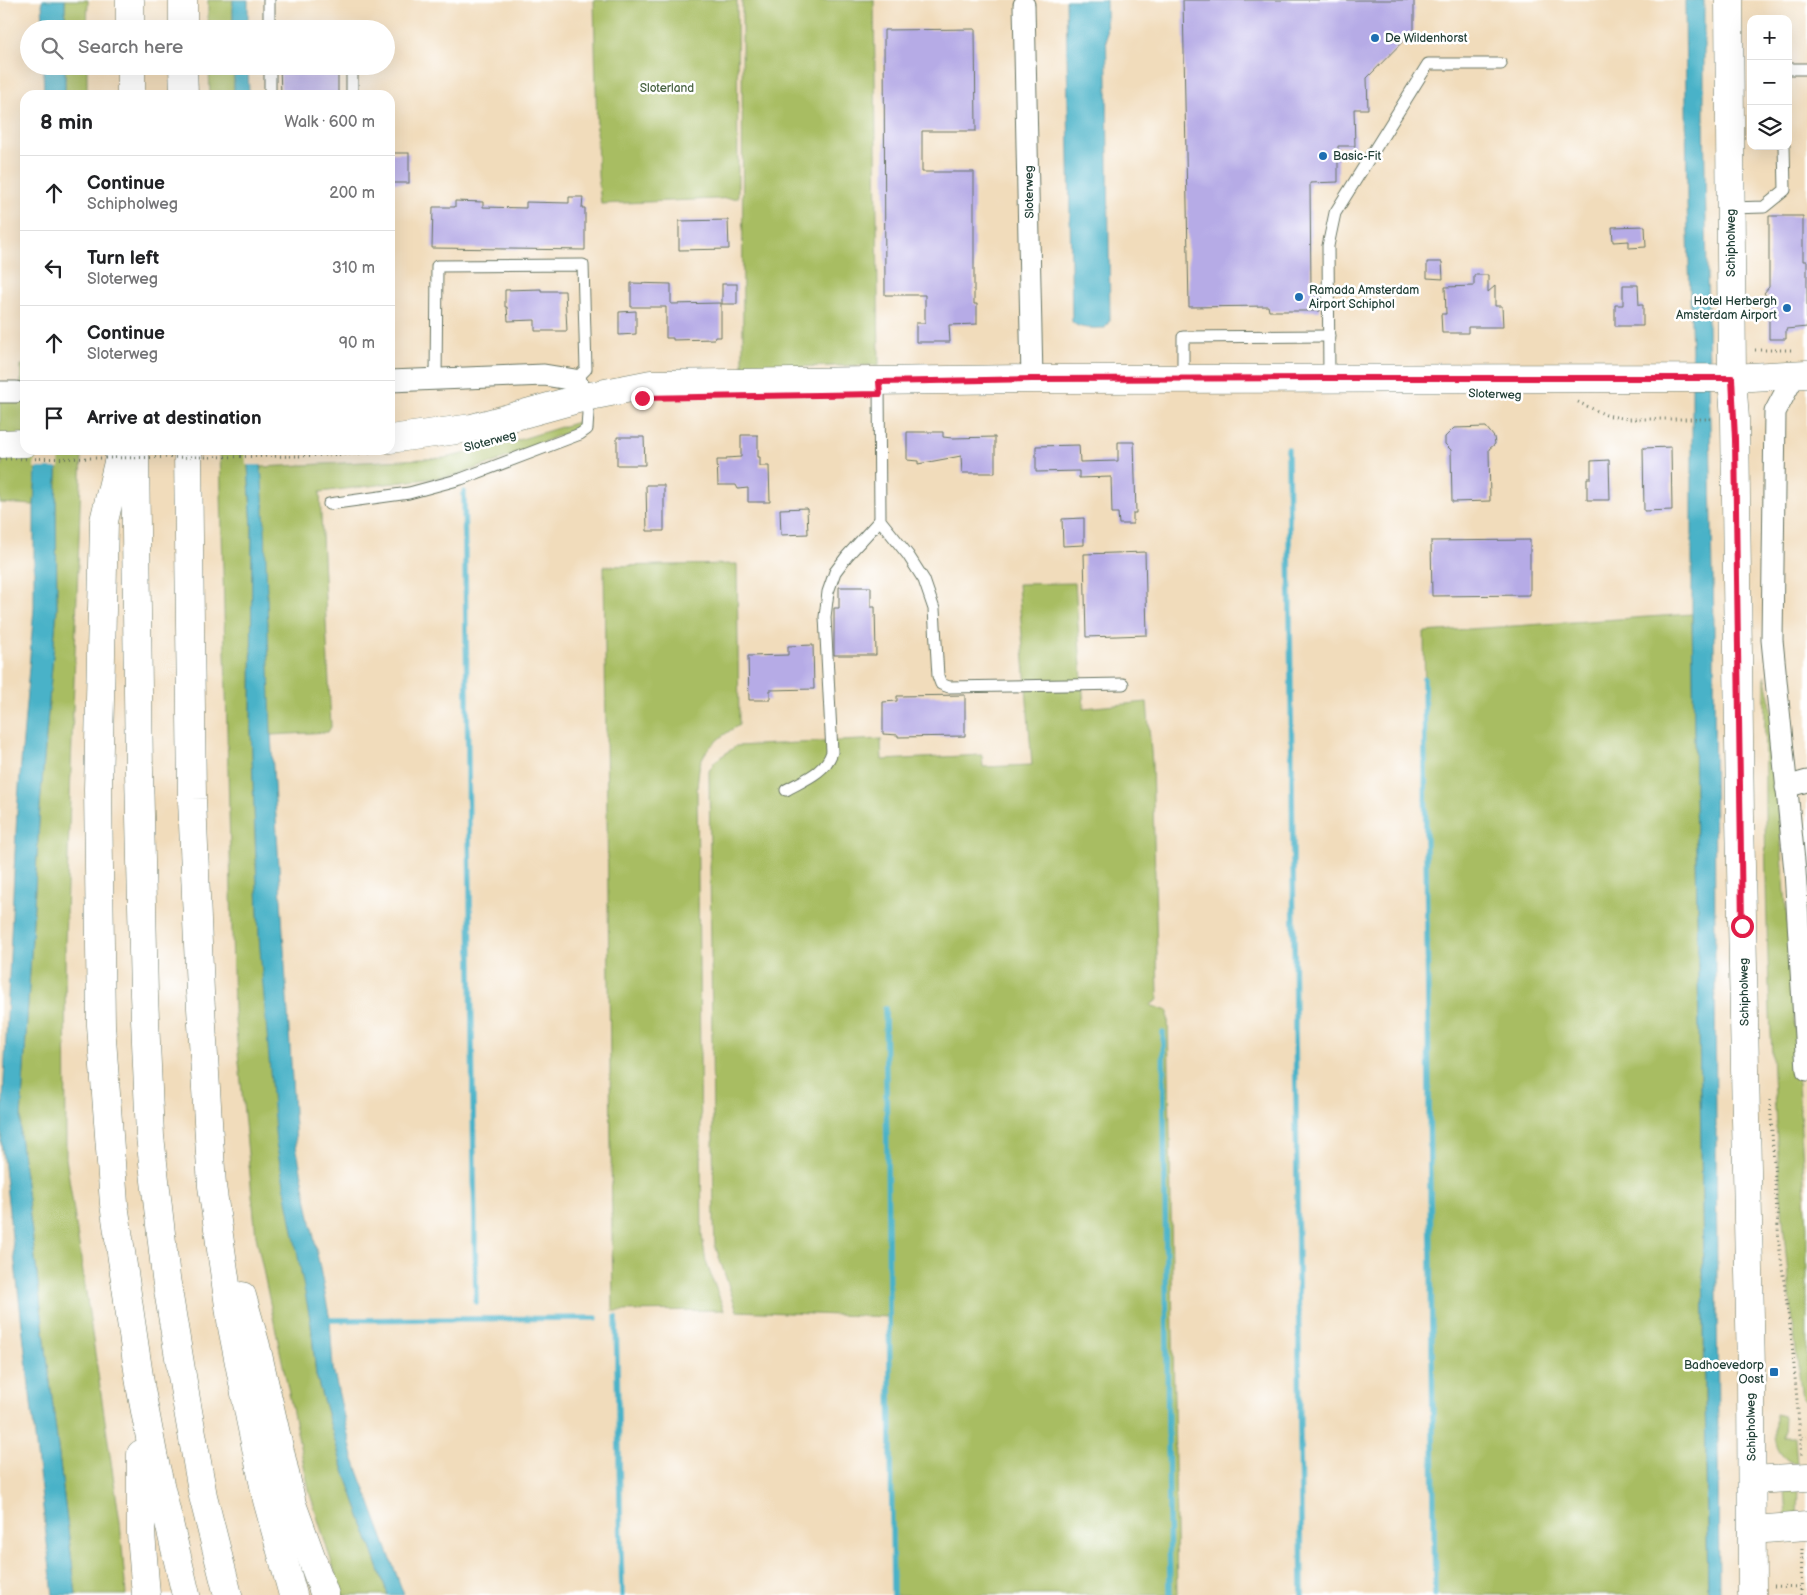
<!DOCTYPE html>
<html lang="en">
<head>
<meta charset="utf-8">
<style>
  body { margin:0; font-family:"Balsamiq Sans",sans-serif; background:#f6f6f6; color:#202124 }
  .controls { position:absolute; right:15px; top:15px; display:grid; overflow:hidden; border-radius:10px; box-shadow:0 5px 20px #0002 }
  .controls button { width:45px; height:45px; display:grid; place-items:center; padding:0; border:0; border-bottom:1px solid #e0e0e0; background:#fff; color:#202124; font:25px sans-serif }
  .stop { position:absolute; width:15px; height:15px; margin:-11px; border:4px solid #e11d48; border-radius:50%; background:#fff }
  .stop.end { background:#e11d48; border-color:#fff; box-shadow:0 1px 5px #0008 }
  .list { margin:0; padding:0; list-style:none }
  h2 { display:flex; justify-content:space-between; align-items:center; height:65px; margin:0; padding:0 20px; font-size:21px }
  h2 small { font-size:16px; font-weight:400; color:#757577 }
  .list li { display:grid; grid-template-columns:32px 1fr auto; gap:15px; align-items:center; box-sizing:border-box; height:75px; padding:0 20px; border-top:1px solid #e0e0e0 }
  .list b { display:block; font-size:19px; white-space:nowrap }
  .list p { margin:0; font-size:16px; white-space:nowrap; color:#757577 }
  .list em { font-size:16px; font-style:normal; color:#757577 }
  .icon { flex:none; width:28px; height:28px; fill:none; stroke:currentColor; stroke-width:2; stroke-linecap:round; stroke-linejoin:round }
  .map { position:relative; flex:none; width:1807px; height:1595px; overflow:hidden }
  .search { position:absolute; background:#fff; box-shadow:0 5px 20px #0002; left:20px; top:20px; width:375px; height:55px; display:flex; align-items:center; gap:12px; box-sizing:border-box; padding:0 18px; border-radius:28px; color:#757577; font-size:19px }
  .panel { position:absolute; background:#fff; box-shadow:0 5px 20px #0002; left:20px; top:90px; width:375px; height:365px; border-radius:15px }
  .map>svg:first-child { display:block }
</style>
</head>
<body>
<div class="map">
<svg width="1807" height="1595" viewBox="0 0 1807 1595">
  <rect width="100%" height="100%" fill="#fff"/>
  <filter id="ink" filterUnits="userSpaceOnUse"><feTurbulence type="fractalNoise" baseFrequency=".02" numOctaves="2"/><feDisplacementMap in="SourceGraphic" scale="10" xChannelSelector="R" yChannelSelector="G"/><feConvolveMatrix kernelMatrix="1 2 1 2 8 2 1 2 1" color-interpolation-filters="sRGB"/></filter>
  <filter id="wash" filterUnits="userSpaceOnUse"><feTurbulence type="fractalNoise" baseFrequency=".0096" numOctaves="4" result="noise"/><feDisplacementMap in="SourceGraphic" scale="20" xChannelSelector="R" yChannelSelector="G"/><feGaussianBlur stdDeviation="1.12" result="paint"/><feColorMatrix in="noise" values="0 0 0 0 0 0 0 0 0 0 0 0 0 0 0 0 0 1.4 0 .05"/><feComposite in="paint" operator="in"/></filter>
  <g filter="url(#wash)">
    <rect width="100%" height="100%" fill="#f1dcbb"/>
    <g fill="#a8bd62" stroke="#647d4b">
      <path d="M65,0H88L87,29H65Z"/>
      <rect x="208" y="0" width="25" height="29"/>
      <path d="M594,0H737L738,198L601,204L598,176Z"/>
      <path d="M742,0H874L879,365L743,368Z"/>
      <rect x="65" y="66" width="22" height="29"/>
      <path d="M209,66H234V95H210Z"/>
      <path d="M21,365H25V450H37L34,505L0,503V466H2L3,436H0V398H21Z"/>
      <path d="M581,421L582,426L493,463L452,476L320,492L331,727L328,732L271,735L261,467L444,458L492,448Z"/>
      <path d="M58,450H82L65,943L66,1158L120,1522L126,1595H76L20,1135L40,806L57,608L56,504Z"/>
      <path d="M220,450H247L252,527L251,730L259,937L311,1324L316,1375L341,1462L388,1595H342L310,1494L256,1236L234,1011Z"/>
      <path d="M737,564L739,725C724,734 705,747 700,764C698,772 698,781 697,788L702,1236L706,1262L724,1310L613,1311L604,566Z"/>
      <path d="M1075,583L1084,708L1147,702L1152,764L1158,992V1000L1150,1005L1168,1011L1177,1595H893L889,1317L737,1311L715,1245L714,1221L709,771L715,761L736,746L881,739L882,760L982,755L983,767L1032,765L1018,584Z"/>
      <path d="M1692,614L1704,1322L1708,1595H1435L1424,632Z"/>
      <path d="M1765,675L1770,697L1792,986L1807,1227V1411L1805,1400L1802,1399C1771,1159 1763,917 1765,675Z"/>
      <path d="M1775,1414L1784,1416L1783,1437H1795L1797,1465C1772,1455 1775,1438 1775,1414Z"/>
      <path d="M1798,1487L1797,1519L1786,1518L1784,1489Z"/>
    </g>
    <g fill="#49b2c8" stroke="#34787e">
      <path d="M42,0H65V29H43Z"/>
      <rect x="233" y="0" width="15" height="29"/>
      <path d="M1066,0H1106L1110,320L1105,328C1094,328 1080,330 1072,322Z"/>
      <path d="M1685,0H1704V117L1714,626L1715,969L1719,1595H1708L1704,1322L1692,614V354L1687,204Z"/>
      <path d="M43,66H65V95H44Z"/>
      <path d="M234,66H248L249,95H234Z"/>
      <path d="M37,450H58L56,504L57,608L40,806L20,1135L76,1595H53L1,1141L17,811L34,608V505Z"/>
      <path d="M247,450H260L265,527L271,735L296,1145L330,1320L333,1368L353,1457L404,1595H388L341,1462L316,1375L311,1324L276,1143L259,937L251,730L252,527Z"/>
    </g>
    <g fill="#f1dcbb">
      <path d="M35,450H60L59,468H34Z"/>
      <path d="M245,450H263L264,465H246Z"/>
    </g>
    <g fill="none" stroke-linecap="round" stroke-linejoin="round">
      <g stroke="#49b2c8" stroke-width="5.5">
        <path d="M1288,449L1302,1595"/>
        <path d="M464,492L476,1302"/>
        <path d="M1424,679L1435,1595"/>
        <path d="M885,1008L893,1595"/>
        <path d="M1163,1033L1170,1595"/>
        <path d="M616,1317L622,1595"/>
        <path d="M330,1320L596,1318"/>
      </g>
    </g>
    <g id="blocks">
      <g fill="#b6abe6">
        <path d="M1183,0H1414V30L1367,78L1368,109H1354L1355,146H1338V182L1310,183L1311,290H1320V311H1269L1268,306L1189,307Z"/>
        <path d="M975,29L976,131H922V172H974V304H977V324L949,325L950,342H916V323H925V295H885L884,30Z"/>
        <path d="M280,66H338V95H281Z"/>
        <rect x="390" y="153" width="19" height="30"/>
        <path d="M569,197H583L582,208H585V250L432,248L433,207H455V201L483,202V207L526,208V202L569,203Z"/>
        <path d="M1769,216H1803V261H1807V327L1786,329V339H1769V299L1764,293L1769,287Z"/>
        <path d="M728,220L729,249L679,250V221Z"/>
        <path d="M1645,226L1646,247L1629,248V241L1613,242L1612,227Z"/>
        <path d="M1427,262H1442L1443,279L1427,278Z"/>
        <path d="M1474,275H1488V292L1495,286V306H1502L1503,327H1468V333H1442L1441,314H1446L1445,287L1474,286Z"/>
        <path d="M631,283L671,284V304L721,303V337H715L714,339L673,340V338H666V307H631Z"/>
        <rect x="722" y="284" width="15" height="20"/>
        <path d="M1623,285H1638L1639,305H1643V326H1615V305H1623Z"/>
        <path d="M541,289V291H565L567,331H535V320L508,321L507,307H505V290Z"/>
        <path d="M636,311V334L619,335V312Z"/>
        <path d="M1486,427L1494,437L1495,444L1489,449L1490,501L1452,502L1451,450L1445,444V437L1454,428Z"/>
        <path d="M907,432H943V437L952,438L995,437V473H962L961,456L918,464V461L907,460Z"/>
        <path d="M741,435H758V457H760V466H769L770,502H748V488L738,489L736,485H718L717,460H726V458L741,457Z"/>
        <path d="M617,437H644L645,465H617Z"/>
        <path d="M1118,442H1134L1136,513H1133V524H1119L1118,513H1112L1111,477L1079,478V471L1036,472V446L1079,445L1080,462L1118,461Z"/>
        <path d="M1671,447L1672,510L1644,511L1643,448Z"/>
        <path d="M1609,460L1610,500H1587V478H1591V461Z"/>
        <path d="M646,485H664V531H647Z"/>
        <path d="M807,508L808,534L781,535L780,509Z"/>
        <path d="M1084,518V545L1063,546L1062,519Z"/>
        <path d="M1530,540V595L1432,596L1431,541Z"/>
        <path d="M1145,552L1147,635L1086,637L1084,554Z"/>
        <path d="M839,587H871V607H875L876,655H834V608H839Z"/>
        <path d="M813,645L814,689L770,690V700H749L748,656L788,655V646Z"/>
        <path d="M965,695V736L898,737V735L883,734V702L897,701V696Z"/>
      </g>
    </g>
  </g>
  <g filter="url(#ink)">
    <use href="#blocks" fill-opacity="0" stroke="#687563" stroke-width="1"/>
    <g fill="none" stroke-linecap="round" stroke-linejoin="round">
      <g stroke="#687563" stroke-width="13">
        <g id="service">
          <path d="M269,0V29"/>
          <path d="M270,66V95"/>
          <path d="M352,66V95"/>
          <path d="M1788,69H1807"/>
          <path d="M1731,208L1764,207L1785,190L1784,146"/>
          <path d="M1329,378L1328,246L1335,213L1428,64H1501"/>
          <path d="M436,379L437,266L583,265L586,369L575,380"/>
          <path d="M1183,379V337L1329,336"/>
          <path d="M879,382L880,520L908,555L924,580L934,609L938,676L941,684L949,687L1123,684"/>
          <path d="M329,504L409,493L461,479L580,434L587,429L588,413L585,397"/>
          <path d="M786,790C804,780 826,772 832,752L825,617L828,592L835,572L847,556L880,520"/>
        </g>
      </g>
      <g stroke="#687563" stroke-width="23">
        <g id="minor">
          <path d="M1024,5L1032,379"/>
          <path d="M1795,374L1775,412L1772,640L1795,871L1807,1070"/>
          <path d="M390,381L544,375L575,380L585,397"/>
          <path d="M0,392H16"/>
          <path d="M1786,787L1807,781"/>
        </g>
      </g>
      <g stroke="#687563" stroke-width="29">
        <g id="tertiary">
          <path d="M390,439L472,428L585,397L651,384L1032,379L1732,378L1807,374"/>
          <path d="M0,444L25,443"/>
          <path d="M1752,1480L1807,1477"/>
          <path d="M1752,1530L1807,1526"/>
        </g>
      </g>
      <g stroke="#687563" stroke-width="29">
        <path id="secondary" d="M1729,0L1732,378L1735,419L1740,816L1751,1371L1752,1595"/>
      </g>
      <g stroke="#687563" stroke-width="29">
        <g id="motorway">
          <path d="M130,0V29"/>
          <path d="M183,0V29"/>
          <path d="M131,66V95"/>
          <path d="M183,66L184,95"/>
          <path d="M121,450L104,521L98,789L101,1025L114,1204L141,1390L154,1459L186,1595"/>
          <path d="M135,450L139,771L144,995L150,1136L166,1278L184,1388L203,1496L228,1595"/>
          <path d="M188,450L192,799L200,992L212,1186L232,1327L250,1419L267,1500L293,1595"/>
          <path d="M242,1296L256,1346L292,1504L325,1595"/>
          <path d="M141,1454V1533L146,1595"/>
        </g>
      </g>
      <g stroke="#687563" stroke-width="3" stroke-dasharray="1 4" stroke-linecap="butt">
        <path d="M1755,350H1791"/>
        <path d="M1578,402L1606,415L1627,419H1713"/>
        <path d="M299,456L373,453"/>
        <path d="M1770,1100L1779,1244L1792,1343L1802,1457"/>
        <path d="M1802,1438L1807,1437"/>
        <path d="M1802,1559L1807,1558"/>
        <path d="M1774,1586L1801,1587"/>
        <path d="M1801,1595L1802,1548"/>
      </g>
      <use href="#service" stroke="#fff" stroke-width="11"/>
      <use href="#minor" stroke="#fff" stroke-width="21"/>
      <use href="#tertiary" stroke="#fff" stroke-width="28"/>
      <use href="#secondary" stroke="#fff" stroke-width="28"/>
      <use href="#motorway" stroke="#fff" stroke-width="28"/>
      <path stroke="#687563" stroke-width="3" stroke-dasharray="1 4" stroke-linecap="butt" d="M0,459L299,456"/>
    </g>
  </g>
  <g fill="none" stroke-linecap="round" stroke-linejoin="round" filter="url(#ink)">
    <path stroke="#e11d48" stroke-width="6" d="M642,398L880,394L879,382L1032,379L1329,378H1732L1735,439L1742,926"/>
  </g>
  <g fill="#1f6fb2" stroke="#fff" stroke-width="2">
    <circle cx="1375" cy="38" r="5"/>
    <circle cx="1323" cy="156" r="5"/>
    <circle cx="1299" cy="297" r="5"/>
    <circle cx="1787" cy="308" r="5"/>
    <rect x="1769" y="1367" width="10" height="10" rx="2.5"/>
  </g>
  <g text-anchor="middle" stroke-width="5" stroke-linejoin="round" paint-order="stroke">
    <g font-size="12" fill="#1f3d34" stroke="#fff" text-anchor="start">
      <text x="1385" y="42">De Wildenhorst</text>
      <text x="1333" y="160">Basic-Fit</text>
      <text x="1309" y="294">Ramada Amsterdam<tspan x="1309" dy="14">Airport Schiphol</tspan></text>
      <text x="1777" y="305" text-anchor="end">Hotel Herbergh<tspan x="1777" dy="14">Amsterdam Airport</tspan></text>
      <text x="1764" y="1369" text-anchor="end">Badhoevedorp<tspan x="1764" dy="14">Oost</tspan></text>
    </g>
    <g font-size="12" fill="#486342" stroke="#fff">
      <text x="667" y="92">Sloterland</text>
    </g>
    <g font-size="12" fill="#1f3d34" stroke="#fff">
      <text transform="translate(1029 192) rotate(-91)" y="4">Sloterweg</text>
      <text transform="translate(1731 243) rotate(-90)" y="4">Schipholweg</text>
      <text transform="translate(1495 394) rotate(2)" y="4">Sloterweg</text>
      <text transform="translate(490 441) rotate(-15)" y="4">Sloterweg</text>
      <text transform="translate(1744 992) rotate(-91)" y="4">Schipholweg</text>
      <text transform="translate(1751 1427) rotate(-91)" y="4">Schipholweg</text>
    </g>
  </g>
</svg>
<div class="controls">
<button>+</button>
<button>−</button>
<button><svg class="icon" aria-label="layers" viewBox="0 0 24 24"><path d="M12 4l9 5-9 5-9-5zM3 14l9 5 9-5"/></svg></button>
</div>
<div class="stop" style="left:1742px;top:926px"></div>
<div class="stop end" style="left:642px;top:398px"></div>
<div class="search"><svg class="icon" aria-label="search" viewBox="0 0 24 24"><circle cx="10" cy="10" r="6"/><path d="M15 15l6 6"/></svg>Search here</div>
<section class="panel">
<h2>8 min<small>Walk · 600 m</small></h2>
<ul class="list">
<li><svg class="icon" aria-label="ahead" viewBox="0 0 24 24"><path d="M12 20V5M6 11l6-6 6 6"/></svg><div><b>Continue</b><p>Schipholweg</p></div><em>200 m</em></li>
<li><svg class="icon" aria-label="left" viewBox="0 0 24 24"><path d="M17 20v-9H6M10 6l-5 5 5 5"/></svg><div><b>Turn left</b><p>Sloterweg</p></div><em>310 m</em></li>
<li><svg class="icon" aria-label="ahead" viewBox="0 0 24 24"><path d="M12 20V5M6 11l6-6 6 6"/></svg><div><b>Continue</b><p>Sloterweg</p></div><em>90 m</em></li>
<li><svg class="icon" aria-label="arrive" viewBox="0 0 24 24"><path d="M6 21V4h12l-3 4 3 4H6"/></svg><div><b>Arrive at destination</b></div></li>
</ul>
</section>
</div>
</body>
</html>
